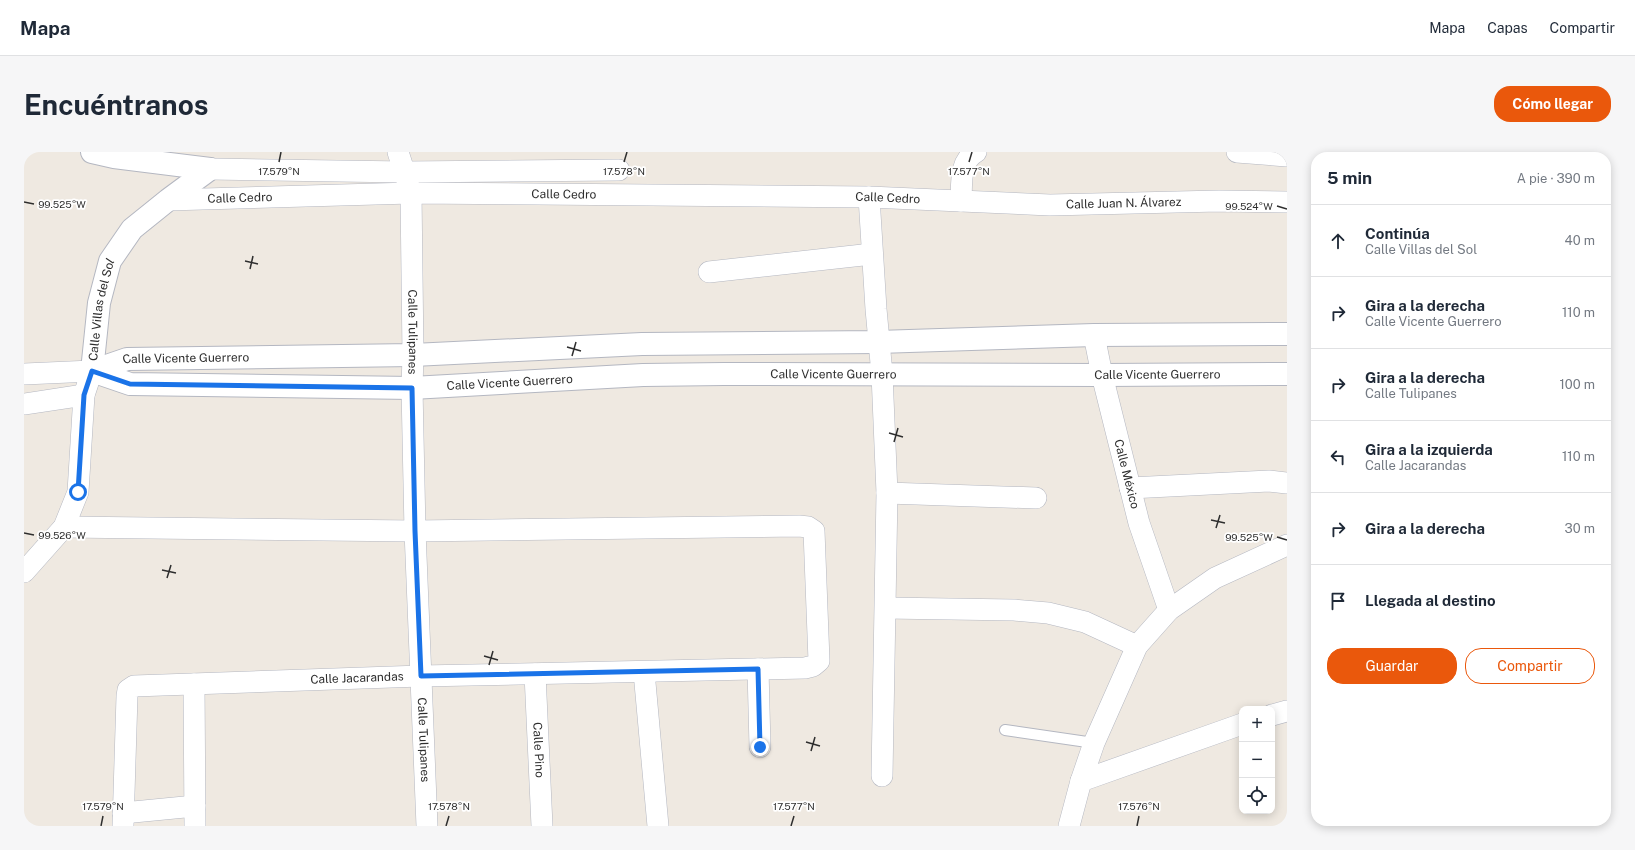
<!DOCTYPE html>
<html lang="es">
<head>
<meta charset="utf-8">
<style>
  body { margin:0; font-family:"Public Sans",sans-serif; background:#f6f6f7; color:#1f2937 }
  .controls { position:absolute; right:12px; bottom:12px; display:grid; overflow:hidden; border-radius:8px; box-shadow:0 2px 10px #0003 }
  .controls button { width:36px; height:36px; display:grid; place-items:center; padding:0; border:0; border-bottom:1px solid #e0e1e3; background:#fff; color:#1f2937; font:20px sans-serif }
  .stop { position:absolute; width:12px; height:12px; margin:-9px; border:3px solid #1a73e8; border-radius:50%; background:#fff }
  .stop.end { background:#1a73e8; border-color:#fff; box-shadow:0 1px 4px #0008 }
  .list { margin:0; padding:0; list-style:none }
  h2 { display:flex; justify-content:space-between; align-items:center; height:52px; margin:0; padding:0 16px; font-size:17px }
  h2 small { font-size:13px; font-weight:400; color:#747a83 }
  .list li { display:grid; grid-template-columns:26px 1fr auto; gap:12px; align-items:center; box-sizing:border-box; height:72px; padding:0 16px; border-top:1px solid #e0e1e3 }
  .list b { display:block; font-size:15px; white-space:nowrap }
  .list p { margin:0; font-size:13px; white-space:nowrap; color:#747a83 }
  .list em { font-size:13px; font-style:normal; color:#747a83 }
  .actions { display:flex; gap:8px; padding:12px 16px }
  .actions a { flex:1; padding:9px 0; border:1px solid #ea580c; border-radius:16px; text-align:center; font-size:14px; color:#ea580c }
  .actions .main { background:#ea580c; color:#fff }
  .icon { flex:none; width:22px; height:22px; fill:none; stroke:currentColor; stroke-width:2; stroke-linecap:round; stroke-linejoin:round }
  .map { position:relative; flex:none; width:1263px; height:674px; overflow:hidden; border-radius:16px }
  header { display:flex; align-items:center; gap:24px; box-sizing:border-box; height:56px; padding:0 20px; background:#fff; border-bottom:1px solid #e0e1e3 }
  header strong { font-size:19px }
  nav { display:flex; gap:22px; margin-inline-start:auto; font-size:14px }
  .intro { display:flex; align-items:center; justify-content:space-between; box-sizing:border-box; height:96px; padding:0 24px }
  h1 { margin:0; font-size:28px }
  .button { padding:10px 18px; border-radius:16px; background:#ea580c; color:#fff; font-size:14px; font-weight:700 }
  main { display:flex; gap:24px; padding:0 24px }
  aside { flex:1; background:#fff; border-radius:16px; box-shadow:0 2px 10px #0003 }
  .map>svg:first-child { display:block }
</style>
</head>
<body>
<header>
<strong>Mapa</strong>
<nav><a>Mapa</a><a>Capas</a><a>Compartir</a></nav>
</header>
<div class="intro"><h1>Encuéntranos</h1><a class="button">Cómo llegar</a></div>
<main>
<div class="map">
<svg width="1263" height="674" viewBox="0 0 1263 674">
  <rect width="100%" height="100%" fill="#efe9e1"/>
  <g fill="none" stroke-linecap="round" stroke-linejoin="round">
    <g stroke="#b4b7c1" stroke-width="12">
      <path id="service" d="M981,578L1070,591"/>
    </g>
    <g stroke="#b4b7c1" stroke-width="22">
      <g id="minor">
        <path id="s1" d="M374,0L387,41L389,203L388,236L391,379L403,674"/>
        <path d="M1213,0L1263,4"/>
        <path d="M186,17L381,20L595,18"/>
        <path d="M845,45L852,157L858,222L863,341L858,624"/>
        <path id="s2" d="M144,48L387,41L845,45L1026,53L1195,49L1263,50"/>
        <path d="M937,49C938,32 935,9 952,0"/>
        <path d="M685,120L848,102"/>
        <path id="s3" d="M1070,183L1078,223L1115,371L1145,458"/>
        <path d="M0,222L68,219L60,243L54,340L40,375L0,420"/>
        <path d="M0,252L60,243"/>
        <path d="M1106,336L1245,329L1263,331"/>
        <path d="M863,341L1012,346"/>
        <path d="M40,375L391,379L775,374L784,375L790,379L795,509L789,514L781,516L397,524L110,534L104,538L103,544L99,674"/>
        <path d="M862,456L990,458L1024,461L1061,470L1113,494"/>
        <path d="M734,517L736,595"/>
        <path d="M620,520L634,674"/>
        <path id="s4" d="M511,522L518,674"/>
        <path d="M170,532L171,674"/>
        <path d="M1248,563L1263,559"/>
        <path d="M1057,629L1218,572"/>
        <path d="M99,661L171,654"/>
        <path d="M1045,674L1057,629L1070,591L1113,494L1145,458L1191,426L1263,393"/>
      </g>
    </g>
    <g stroke="#b4b7c1" stroke-width="24">
      <g id="tertiary">
        <path d="M68,0L90,5L186,17"/>
        <path id="s5" d="M68,219L103,207L389,203L618,192L854,190L1070,183L1263,182"/>
        <path id="s6" d="M68,219L106,232L388,236L619,223L700,222L1078,223L1263,222"/>
        <path id="s7" d="M68,219L75,151L86,109L108,77L144,48L186,17"/>
      </g>
    </g>
    <use href="#service" stroke="#fff" stroke-width="10"/>
    <use href="#minor" stroke="#fff" stroke-width="21"/>
    <use href="#tertiary" stroke="#fff" stroke-width="22"/>
  </g>
  <g fill="none" stroke-linecap="round" stroke-linejoin="round">
    <path stroke="#1a73e8" stroke-width="5" d="M54,340L60,243L68,219L106,232L388,236L391,379L397,524L734,517L736,595"/>
  </g>
  <path fill="none" stroke="#2e2e2e" stroke-width="1.5" d="M255,10L257,0M600,10L603,0M945,10L948,0M0,50L10,52M1253,54L1263,57M221,109L234,112M226,117L229,104M543,195L557,199M548,204L552,190M865,281L879,285M870,290L874,276M1187,368L1201,371M1192,376L1196,363M0,381L10,383M1253,385L1263,388M138,418L152,421M143,426L147,413M460,504L474,508M465,513L469,499M782,590L796,594M787,599L791,585M77,674L79,664M422,674L425,664M767,674L770,664M1113,674L1115,664"/>
  <g text-anchor="middle" stroke-width="3.5" stroke-linejoin="round" paint-order="stroke">
    <g font-size="12" fill="#2e2e2e" stroke="#fff">
      <text dy="4" stroke="none"><textPath href="#s2" startOffset="396">Calle Cedro</textPath></text>
      <text dy="4" stroke="none"><textPath href="#s2" startOffset="72">Calle Cedro</textPath></text>
      <text dy="4" stroke="none"><textPath href="#s2" startOffset="720">Calle Cedro</textPath></text>
      <text dy="4" stroke="none"><textPath href="#s2" startOffset="956">Calle Juan N. Álvarez</textPath></text>
      <text dy="4" stroke="none"><textPath href="#s7" startOffset="62">Calle Villas del Sol</textPath></text>
      <text dy="4" stroke="none"><textPath href="#s1" startOffset="182">Calle Tulipanes</textPath></text>
      <text dy="4" stroke="none"><textPath href="#s5" startOffset="96">Calle Vicente Guerrero</textPath></text>
      <text dy="4" stroke="none"><textPath href="#s6" startOffset="744">Calle Vicente Guerrero</textPath></text>
      <text dy="4" stroke="none"><textPath href="#s6" startOffset="1068">Calle Vicente Guerrero</textPath></text>
      <text dy="4" stroke="none"><textPath href="#s6" startOffset="420">Calle Vicente Guerrero</textPath></text>
      <text dy="4" stroke="none"><textPath href="#s3" startOffset="143">Calle México</textPath></text>
      <text transform="translate(333 526) rotate(-2)" y="4">Calle Jacarandas</text>
      <text dy="4" stroke="none"><textPath href="#s1" startOffset="590">Calle Tulipanes</textPath></text>
      <text dy="4" stroke="none"><textPath href="#s4" startOffset="76">Calle Pino</textPath></text>
    </g>
  </g>
  <g font-size="10" text-anchor="middle" fill="#2e2e2e" stroke="#fff" stroke-width="3.5" stroke-linejoin="round" paint-order="stroke">
    <text x="255" y="23">17.579°N</text>
    <text x="600" y="23">17.578°N</text>
    <text x="945" y="23">17.577°N</text>
    <text x="38" y="56">99.525°W</text>
    <text x="1225" y="58">99.524°W</text>
    <text x="38" y="387">99.526°W</text>
    <text x="1225" y="389">99.525°W</text>
    <text x="79" y="658">17.579°N</text>
    <text x="425" y="658">17.578°N</text>
    <text x="770" y="658">17.577°N</text>
    <text x="1115" y="658">17.576°N</text>
  </g>
</svg>
<div class="controls">
<button>+</button>
<button>−</button>
<button><svg class="icon" aria-label="locate" viewBox="0 0 24 24"><circle cx="12" cy="12" r="6"/><path d="M12 2v4M12 18v4M2 12h4M18 12h4"/></svg></button>
</div>
<div class="stop" style="left:54px;top:340px"></div>
<div class="stop end" style="left:736px;top:595px"></div>
</div>
<aside>
<h2>5 min<small>A pie · 390 m</small></h2>
<ul class="list">
<li><svg class="icon" aria-label="ahead" viewBox="0 0 24 24"><path d="M12 20V5M6 11l6-6 6 6"/></svg><div><b>Continúa</b><p>Calle Villas del Sol</p></div><em>40 m</em></li>
<li><svg class="icon" aria-label="right" viewBox="0 0 24 24"><path d="M7 20v-9h11M14 6l5 5-5 5"/></svg><div><b>Gira a la derecha</b><p>Calle Vicente Guerrero</p></div><em>110 m</em></li>
<li><svg class="icon" aria-label="right" viewBox="0 0 24 24"><path d="M7 20v-9h11M14 6l5 5-5 5"/></svg><div><b>Gira a la derecha</b><p>Calle Tulipanes</p></div><em>100 m</em></li>
<li><svg class="icon" aria-label="left" viewBox="0 0 24 24"><path d="M17 20v-9H6M10 6l-5 5 5 5"/></svg><div><b>Gira a la izquierda</b><p>Calle Jacarandas</p></div><em>110 m</em></li>
<li><svg class="icon" aria-label="right" viewBox="0 0 24 24"><path d="M7 20v-9h11M14 6l5 5-5 5"/></svg><div><b>Gira a la derecha</b></div><em>30 m</em></li>
<li><svg class="icon" aria-label="arrive" viewBox="0 0 24 24"><path d="M6 21V4h12l-3 4 3 4H6"/></svg><div><b>Llegada al destino</b></div></li>
</ul>
<div class="actions"><a class="main">Guardar</a><a>Compartir</a></div>
</aside>
</main>
</body>
</html>
